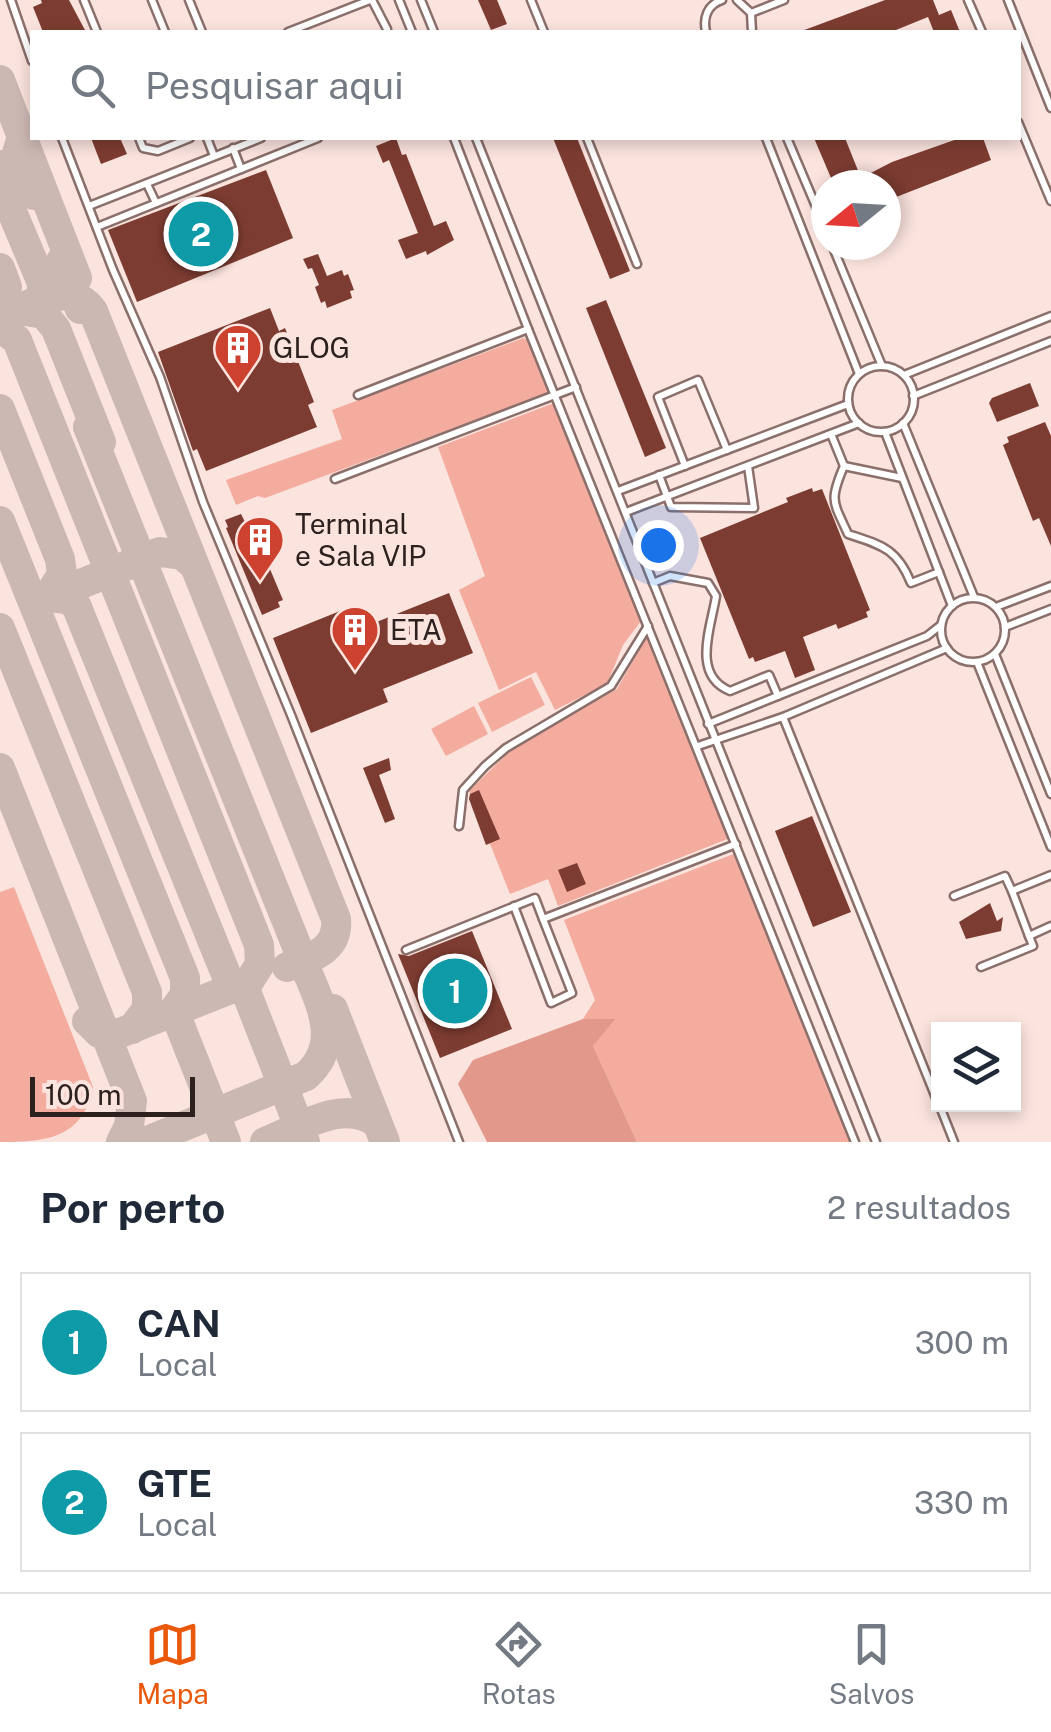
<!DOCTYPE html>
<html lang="pt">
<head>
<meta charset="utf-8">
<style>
  body { margin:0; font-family:"Public Sans",sans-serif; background:#f2f2f3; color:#1f2937 }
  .controls { position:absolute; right:30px; bottom:30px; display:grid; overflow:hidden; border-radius:0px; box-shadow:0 5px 15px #0003 }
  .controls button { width:90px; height:90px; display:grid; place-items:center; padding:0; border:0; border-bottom:2px solid #e0e1e3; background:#fff; color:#1f2937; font:50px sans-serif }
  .compass { position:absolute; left:811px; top:170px; width:90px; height:90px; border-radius:50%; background:#fff; box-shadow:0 5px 15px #0003; rotate:252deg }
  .scale { position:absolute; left:30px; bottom:25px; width:165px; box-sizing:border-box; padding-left:10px; border:5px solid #2c211f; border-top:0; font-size:28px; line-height:35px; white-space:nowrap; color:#2c211f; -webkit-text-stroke:8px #fbe3de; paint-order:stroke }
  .you { position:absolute; left:658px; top:545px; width:35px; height:35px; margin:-25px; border:8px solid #fff; border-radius:50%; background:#1a73e8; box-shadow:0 0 0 15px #1a73e833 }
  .badge { display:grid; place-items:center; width:65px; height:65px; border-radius:50%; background:#ea580c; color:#fff; font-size:32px; font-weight:700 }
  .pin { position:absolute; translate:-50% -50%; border:5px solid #fff; box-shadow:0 2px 10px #0006 }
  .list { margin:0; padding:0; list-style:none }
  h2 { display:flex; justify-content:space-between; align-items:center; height:130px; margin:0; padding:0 40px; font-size:42px }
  h2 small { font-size:32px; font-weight:400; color:#747a83 }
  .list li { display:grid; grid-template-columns:65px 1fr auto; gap:30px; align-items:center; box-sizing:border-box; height:140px; margin:0 20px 20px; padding:0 20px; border:2px solid #e0e1e3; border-radius:0px }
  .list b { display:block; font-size:38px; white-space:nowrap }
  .list p { margin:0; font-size:32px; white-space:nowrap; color:#747a83 }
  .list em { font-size:32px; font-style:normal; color:#747a83 }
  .icon { flex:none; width:55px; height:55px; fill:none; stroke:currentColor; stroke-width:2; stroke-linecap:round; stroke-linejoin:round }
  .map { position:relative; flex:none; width:1051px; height:1142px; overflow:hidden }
  .search { position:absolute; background:#fff; box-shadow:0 5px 15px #0003; left:30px; right:30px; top:30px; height:110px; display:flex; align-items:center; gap:25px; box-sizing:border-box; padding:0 35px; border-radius:0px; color:#747a83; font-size:38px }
  .sheet { height:450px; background:#fff }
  nav { display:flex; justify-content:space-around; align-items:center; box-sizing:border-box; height:140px; border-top:2px solid #e0e1e3; background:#fff; font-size:28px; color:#747a83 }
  nav a { display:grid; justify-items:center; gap:5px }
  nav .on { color:#ea580c }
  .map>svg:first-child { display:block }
</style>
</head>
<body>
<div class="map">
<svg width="1051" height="1142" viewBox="0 0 1051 1142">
  <rect width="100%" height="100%" fill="#fbe3de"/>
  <g fill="#f4ac9f">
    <path d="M523,338L530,340L550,392L265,498L258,496L236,505L226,480L342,439L332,410Z"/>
    <path d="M554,403L641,621L623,645L607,684L555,710L536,672L499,690L459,590L485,576L438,447Z"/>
    <path d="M648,635L730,838L558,906L548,879L510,894L469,791L512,749L617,689Z"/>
    <path d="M531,677L545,705L492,732L478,703Z"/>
    <path d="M474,706L488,734L446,756L431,729Z"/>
    <path d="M736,853L851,1142H637L593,1046L613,1019H583L595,1000L564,920Z"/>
    <path d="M14,887L93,1087C83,1139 45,1142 0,1142V892Z"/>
  </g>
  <path fill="#e2988a" d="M583,1019H615L593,1046L637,1142H487L458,1084L473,1060Z"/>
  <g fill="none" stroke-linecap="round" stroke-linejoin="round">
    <g stroke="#ccb8b3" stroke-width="30">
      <path d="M0,80L22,137L17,153"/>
      <path d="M22,137L77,278"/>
      <path d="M0,165C21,167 27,177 34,195"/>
      <path d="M0,183L42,283V293L37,303"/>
      <path d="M61,261L80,309"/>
      <path d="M0,268L7,287L0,314"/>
      <path d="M19,310L44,314L56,329L101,442"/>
      <path d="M0,317C29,306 70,278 93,311L336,919C339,951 311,957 287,967"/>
      <path d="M0,327L17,340L259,945L260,964L248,983"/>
      <path d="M0,409L60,559L62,574L48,597L67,599L76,605L232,989"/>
      <path d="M88,427L306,969C321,1005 342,1044 306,1076L145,1142"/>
      <path d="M0,521L185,978V995L171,1014"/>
      <path d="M46,598L160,552L182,555L194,565"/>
      <path d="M0,628L147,992V1009L132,1029"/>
      <path d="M0,768L132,1101L129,1126L121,1142"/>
      <path d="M243,984L305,1142"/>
      <path d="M333,1009L385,1142"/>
      <path d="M175,1013L226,1142"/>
      <path d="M87,1021L99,1033H120L248,982"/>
      <path d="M265,1142C299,1129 343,1097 377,1123"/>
    </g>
  </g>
  <g fill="#7d3c31">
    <path d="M41,0H69L86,32H43L33,7L42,3Z"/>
    <path d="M478,0H497L507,24L491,30Z"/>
    <path d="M885,0H933L939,15L951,10L960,32H934L928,17L891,32H799Z"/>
    <path d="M91,138H120L127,154L101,164Z"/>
    <path d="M396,138L402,155L406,154L434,226L446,221L454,240L427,255L426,251L406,259L398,240L418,233L389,160L383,163L376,146Z"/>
    <path d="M553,138H577L630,271L610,279Z"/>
    <path d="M814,138H845L861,178L892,162L960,138H983L991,160L886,201V185H834Z"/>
    <path d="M266,170L293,238L137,302L108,230Z"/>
    <path d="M318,254L327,276L342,270L344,276L348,274L354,290L350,291L352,298L327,308L325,301L321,303L315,287L319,285L312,268L308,269L303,259Z"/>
    <path d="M606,300L666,448L645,457L586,308Z"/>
    <path d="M270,308L279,331L285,328L314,402L308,405L317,427L206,471L197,449L193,451L158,352Z"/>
    <path d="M1030,383L1039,406L997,422L989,403L992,398Z"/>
    <path d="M1045,422L1051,436V546L1039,518L1033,521L1003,445L1009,442L1007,437Z"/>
    <path d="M812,488L813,492L822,489L870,610L866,612L868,617L838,629L836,624L803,637L815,670L795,678L785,651L755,662L753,657L749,659L700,538L783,504L788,502L786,498Z"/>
    <path d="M241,514L254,540L259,543L283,600L278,602L280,607L262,615L226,528L228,527L225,520Z"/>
    <path d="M449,593L473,653L383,689L388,702L311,733L273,638L350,607L359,629Z"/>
    <path d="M389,758L391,770L379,775L395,819L385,823L363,768Z"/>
    <path d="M479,790L500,839L486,845L469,799L470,794Z"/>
    <path d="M812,816L851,912L813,927L775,831Z"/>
    <path d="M577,863L586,884L567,892L558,870Z"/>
    <path d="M990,903L997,921L1003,917L1001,931L966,939L959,922Z"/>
    <path d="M472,931L512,1029L440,1058L398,954L409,956Z"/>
  </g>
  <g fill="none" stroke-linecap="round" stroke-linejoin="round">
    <g stroke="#8a6f6a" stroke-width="11">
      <g id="lane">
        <path d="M11,0L32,61"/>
        <path d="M84,0L97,32"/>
        <path d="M152,0L165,32"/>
        <path d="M189,0L202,32"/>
        <path d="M372,0L387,29"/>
        <path d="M399,0L412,32"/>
        <path d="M421,0L434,32"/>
        <path d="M531,0L544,32"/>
        <path d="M737,0L751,13L752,32"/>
        <path d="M968,0L982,32"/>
        <path d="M1008,0L1051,108"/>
        <path d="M751,13L784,0"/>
        <path d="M288,32L370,0"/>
        <path d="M706,32C703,18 707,5 722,0"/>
        <path d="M1018,122L1051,201"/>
        <path d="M62,138L113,270L160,377L203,502L291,715L459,1142"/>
        <path d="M139,138L143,148L158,151L190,138"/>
        <path d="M207,138L214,156"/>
        <path d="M454,138L528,329L855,1142"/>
        <path d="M476,138L876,1142"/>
        <path d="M587,138L637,264"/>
        <path d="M766,138L859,374"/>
        <path d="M787,138L826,230"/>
        <path d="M233,148L241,169"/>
        <path d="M147,184L156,203"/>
        <path d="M89,206L261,138"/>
        <path d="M97,227L318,138"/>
        <path d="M832,245L882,366"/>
        <circle cx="881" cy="399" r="33"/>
        <path d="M904,375L1051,316"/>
        <path d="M358,395L528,329"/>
        <path d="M913,396L1051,341"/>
        <path d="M903,423L974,597"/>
        <path d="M885,432L952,606"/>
        <path d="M831,434L844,466C829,501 833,501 848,534C881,545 897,548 911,583L939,572"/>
        <path d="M685,466L658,397L698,380L727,450"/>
        <path d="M844,466L902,478"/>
        <path d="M659,475L671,507L754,508L748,466"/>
        <path d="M335,479L576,387"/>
        <path d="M618,491L848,404"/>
        <path d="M626,512L859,423"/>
        <path d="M653,583L670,576L708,583L716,596C711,628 691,675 730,691L769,675L778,696"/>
        <circle cx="973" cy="630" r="32"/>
        <path d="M996,607L1051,586"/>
        <path d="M1005,627L1051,609"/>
        <path d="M995,654L1051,794"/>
        <path d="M977,662L1051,847"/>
        <path d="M783,717L938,1103"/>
        <path d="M708,724L927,636L941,625"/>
        <path d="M698,746L783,717L947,648"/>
        <path d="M459,826L463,790L485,766L506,748L611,686L648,626"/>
        <path d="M1051,875L1012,891L1029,936L1051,926"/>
        <path d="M954,896L1005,876L1012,891"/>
        <path d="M514,906L551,1003L572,993L543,919L736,844"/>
        <path d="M406,950L535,898L543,919"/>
        <path d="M981,967L1033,946L1029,936"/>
        <path d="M939,1104L954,1142"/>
      </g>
    </g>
    <use href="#lane" stroke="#fff" stroke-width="6"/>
  </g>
  <defs>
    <g id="building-pin" transform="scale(2.5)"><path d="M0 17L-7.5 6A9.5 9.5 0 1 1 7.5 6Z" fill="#cd412f" stroke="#fbe3de"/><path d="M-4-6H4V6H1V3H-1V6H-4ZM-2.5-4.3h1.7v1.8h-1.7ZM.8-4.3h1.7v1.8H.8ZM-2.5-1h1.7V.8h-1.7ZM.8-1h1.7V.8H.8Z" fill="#fff"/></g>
  </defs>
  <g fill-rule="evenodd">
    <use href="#building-pin" x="238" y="348"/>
    <use href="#building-pin" x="260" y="540"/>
    <use href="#building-pin" x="355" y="630"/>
  </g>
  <g text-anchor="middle" stroke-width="10" stroke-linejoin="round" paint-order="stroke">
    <g font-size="28" fill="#2c211f" stroke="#fbe3de" text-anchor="start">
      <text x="273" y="358">GLOG</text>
      <text x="295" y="534">Terminal<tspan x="295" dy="32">e Sala VIP</tspan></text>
      <text x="390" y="640">ETA</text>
    </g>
  </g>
</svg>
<div class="controls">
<button><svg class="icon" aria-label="layers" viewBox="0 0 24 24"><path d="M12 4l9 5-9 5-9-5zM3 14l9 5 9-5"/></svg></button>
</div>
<svg class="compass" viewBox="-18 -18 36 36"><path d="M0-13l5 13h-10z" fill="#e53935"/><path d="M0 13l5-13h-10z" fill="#747a83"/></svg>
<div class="scale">100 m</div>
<div class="you"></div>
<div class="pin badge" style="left:455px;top:991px;background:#0f9aa8">1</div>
<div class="pin badge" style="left:201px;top:234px;background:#0f9aa8">2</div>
<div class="search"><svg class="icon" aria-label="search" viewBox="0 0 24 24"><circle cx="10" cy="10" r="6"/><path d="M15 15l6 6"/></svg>Pesquisar aqui</div>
</div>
<section class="sheet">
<h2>Por perto<small>2 resultados</small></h2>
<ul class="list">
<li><span class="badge" style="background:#0f9aa8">1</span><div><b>CAN</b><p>Local</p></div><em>300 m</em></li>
<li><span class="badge" style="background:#0f9aa8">2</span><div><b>GTE</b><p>Local</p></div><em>330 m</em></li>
</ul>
</section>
<nav>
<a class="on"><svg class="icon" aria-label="map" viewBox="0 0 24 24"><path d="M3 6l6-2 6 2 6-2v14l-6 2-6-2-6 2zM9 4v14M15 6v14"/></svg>Mapa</a>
<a><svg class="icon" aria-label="directions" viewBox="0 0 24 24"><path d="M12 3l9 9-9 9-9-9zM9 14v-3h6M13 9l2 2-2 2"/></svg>Rotas</a>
<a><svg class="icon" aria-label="saved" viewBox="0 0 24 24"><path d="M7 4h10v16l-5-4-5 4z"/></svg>Salvos</a>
</nav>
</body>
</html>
